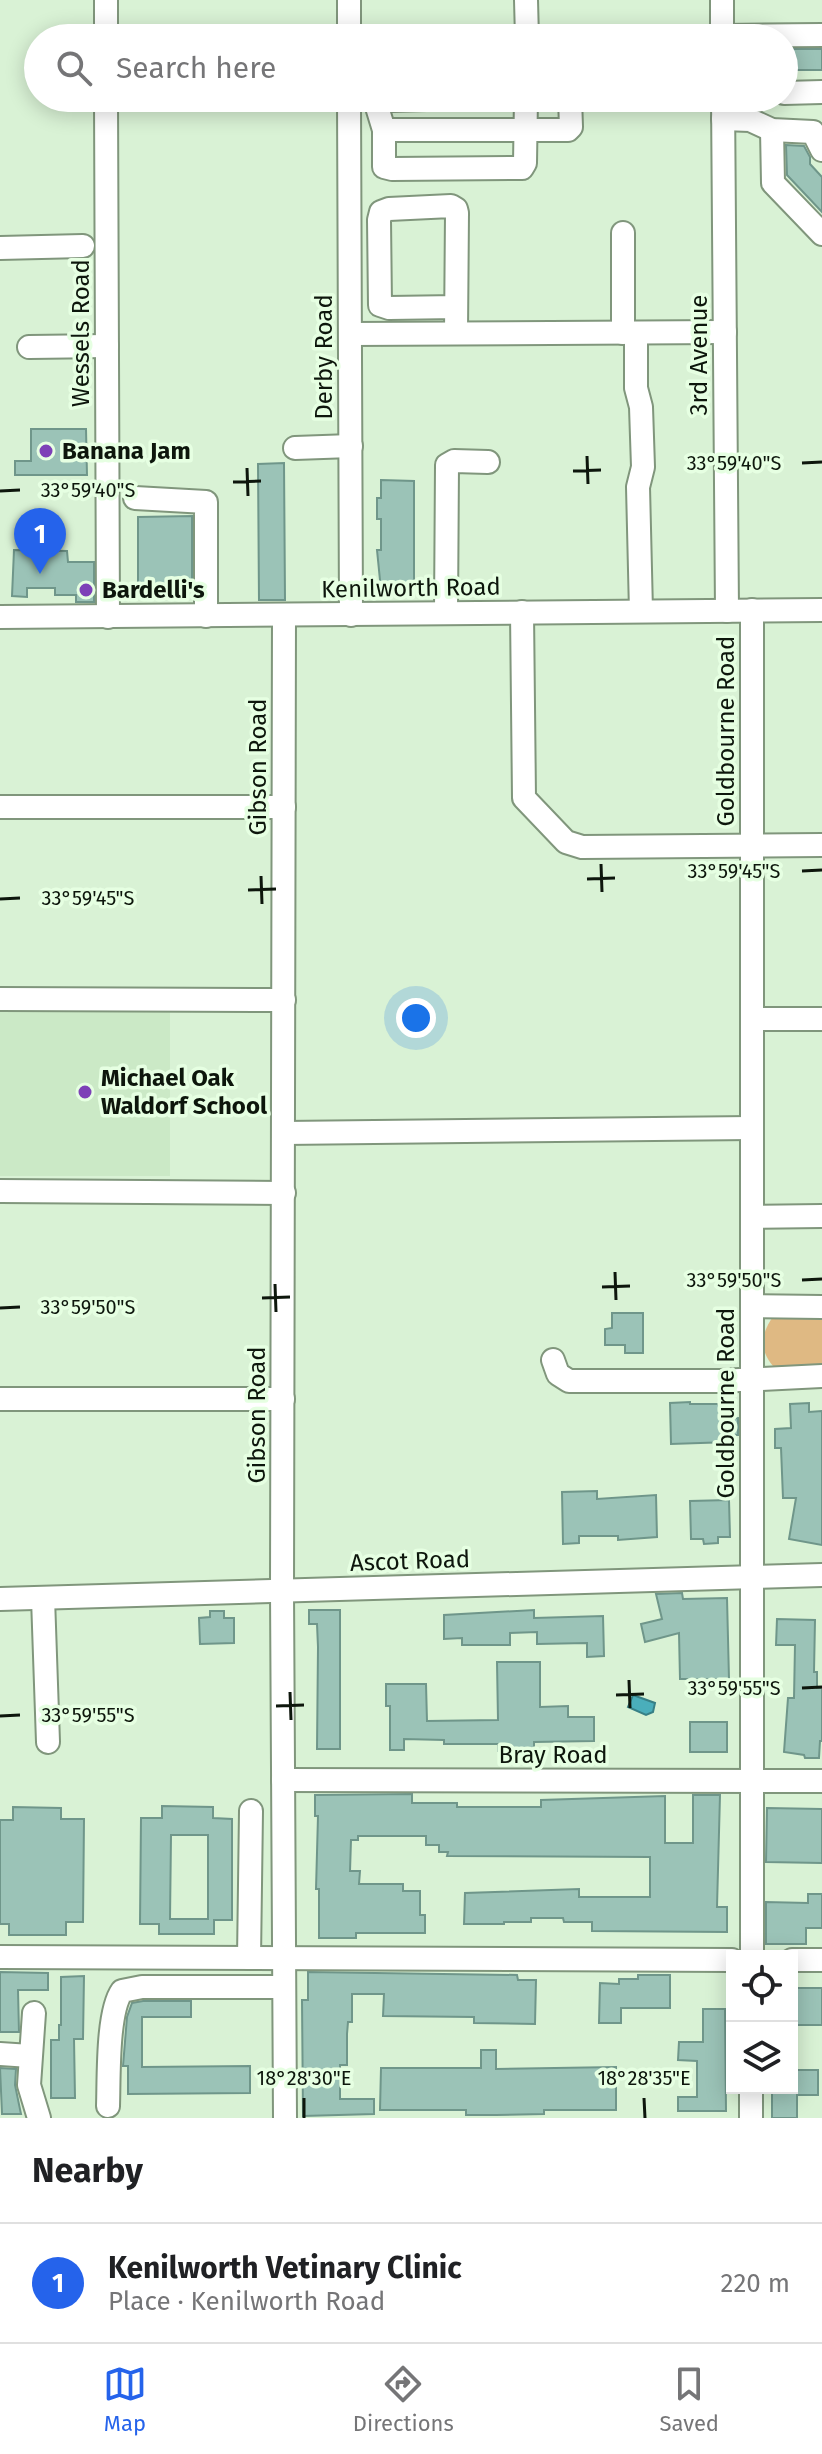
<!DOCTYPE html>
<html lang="en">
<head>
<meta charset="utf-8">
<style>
  body { margin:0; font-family:"Fira Sans",sans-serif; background:#f6f6f6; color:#202124 }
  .controls { position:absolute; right:24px; bottom:24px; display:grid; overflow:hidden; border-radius:0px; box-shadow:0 4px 20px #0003 }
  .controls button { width:72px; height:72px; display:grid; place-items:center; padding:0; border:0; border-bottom:2px solid #e0e0e0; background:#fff; color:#202124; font:40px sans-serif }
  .you { position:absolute; left:416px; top:1018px; width:28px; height:28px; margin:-20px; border:6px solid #fff; border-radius:50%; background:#1a73e8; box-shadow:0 0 0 12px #1a73e833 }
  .badge { display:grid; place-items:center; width:52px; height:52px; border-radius:50%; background:#2563eb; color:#fff; font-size:26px; font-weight:700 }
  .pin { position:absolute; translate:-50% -66px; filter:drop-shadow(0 2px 4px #0008) }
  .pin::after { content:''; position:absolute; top:42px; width:28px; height:24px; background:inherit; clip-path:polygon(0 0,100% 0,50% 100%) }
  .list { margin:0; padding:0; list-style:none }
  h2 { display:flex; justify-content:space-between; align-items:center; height:104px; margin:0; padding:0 32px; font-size:34px }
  h2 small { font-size:26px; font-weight:400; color:#757577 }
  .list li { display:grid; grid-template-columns:52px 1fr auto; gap:24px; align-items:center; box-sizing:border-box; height:120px; padding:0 32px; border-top:2px solid #e0e0e0 }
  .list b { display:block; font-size:30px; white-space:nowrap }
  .list p { margin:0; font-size:26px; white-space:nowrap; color:#757577 }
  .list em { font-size:26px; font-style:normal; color:#757577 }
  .icon { flex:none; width:44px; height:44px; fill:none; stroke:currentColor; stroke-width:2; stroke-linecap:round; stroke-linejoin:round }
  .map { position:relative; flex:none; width:822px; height:2118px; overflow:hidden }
  .search { position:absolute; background:#fff; box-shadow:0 4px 20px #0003; left:24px; right:24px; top:24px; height:88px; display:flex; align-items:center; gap:20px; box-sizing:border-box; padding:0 28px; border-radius:44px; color:#757577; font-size:30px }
  .sheet { height:224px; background:#fff }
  nav { display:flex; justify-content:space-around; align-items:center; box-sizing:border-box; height:112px; border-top:2px solid #e0e0e0; background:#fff; font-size:22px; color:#757577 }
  nav a { display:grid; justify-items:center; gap:4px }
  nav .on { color:#2563eb }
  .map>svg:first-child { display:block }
</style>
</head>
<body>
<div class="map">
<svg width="822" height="2118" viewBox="0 0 822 2118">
  <rect width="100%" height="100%" fill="#d9f2d5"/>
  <rect fill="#cbe9c6" x="0" y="1008" width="170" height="168"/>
  <path fill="#dfb983" d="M772,1318H822V1366H773C759,1349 761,1335 772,1318Z"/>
  <path fill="#4aaebb" stroke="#388086" stroke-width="2" d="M633,1695L655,1703L653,1712L646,1715L628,1707Z"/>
  <g fill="#9bc3b7" stroke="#6f968a" stroke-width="2" fill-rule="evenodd">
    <rect x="784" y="49" width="38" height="21"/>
    <path d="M786,145L804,146L810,157V164L822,177V212L787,175Z"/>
    <path d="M31,429H86L87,475H15V461H31Z"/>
    <path d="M284,463L285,600H259L258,464Z"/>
    <path d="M381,480L414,481V590H381L377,550H381V519H377V498H381Z"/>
    <path d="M192,516V590H138V517Z"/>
    <path d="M14,550L67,551L68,562H94V602H76V595H55V588H27V597L12,596Z"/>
    <path d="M612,1313H643V1353H625V1345H605V1329L612,1328Z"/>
    <path d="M690,1402V1404H728V1419L738,1418V1435H729L730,1442L671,1444L670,1403Z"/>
    <path d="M809,1403V1412L822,1411V1545L789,1539L796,1498H783L781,1448H775V1429L791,1428L790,1404Z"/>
    <path d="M597,1491V1499L656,1495L657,1537L618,1540V1536H579V1543L563,1544L562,1492Z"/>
    <path d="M729,1500L730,1537H718V1543L704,1544L703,1539H691L690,1501Z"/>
    <path d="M682,1593L683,1599L727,1598L729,1679H680L679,1633L645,1642L641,1624L662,1619L656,1594Z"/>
    <path d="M309,1610H340V1749H317L318,1647L317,1624H309Z"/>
    <path d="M534,1610V1618L603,1616L604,1656L587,1657V1643L537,1644V1632L510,1633V1645H462V1638L444,1639V1615Z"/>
    <path d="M210,1611H224V1618H234V1643L200,1644L199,1618L210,1617Z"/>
    <path d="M777,1619L815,1620L814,1672H817V1688H822V1741H820L819,1758H805L804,1755L784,1752L788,1698H794L795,1645H776Z"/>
    <path d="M497,1662H540V1707L568,1706V1717H594V1741L534,1742V1751H498V1744H444V1740L404,1739V1750H390V1706H386V1684H426L427,1721L498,1720Z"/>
    <rect x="690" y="1722" width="37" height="30"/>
    <path d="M412,1794V1803H457V1807H541V1800L665,1796V1843H693V1795H720L717,1907H727V1932L592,1931V1922H564L563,1918H531V1922H504V1924H464L465,1893L579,1889V1897H650V1857L447,1856L448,1852H439V1845H426V1836H358V1840H351L350,1871H360L359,1884H403V1891H420V1915H425V1933H356V1938H319V1889H316L318,1816H315V1795Z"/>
    <path d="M162,1806L213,1807V1818L232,1819V1920H214V1934H159V1924H140L141,1818H162ZM171,1835H208V1919H170Z"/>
    <path d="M13,1807L61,1808V1819H84L83,1922H66V1935H9V1924H0V1820H13Z"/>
    <path d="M767,1808L822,1809V1863L766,1862Z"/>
    <path d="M808,1894H822V1928H806V1944H766V1902L808,1903Z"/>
    <path d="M0,1972L48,1973V1990H18L19,2032H0Z"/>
    <path d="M308,1972L517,1975L518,1980H536L535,2024L474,2023V2017L383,2016L384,1994H352V2022H348L347,2034V2065H340V2099H374V2114L303,2116L302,2000H308Z"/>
    <path d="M638,1975H670V2008H621V2023H599L600,1983L619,1984V1979H638Z"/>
    <path d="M84,1976L83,2039H74L75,2098H51V2040H59V2025H61V1977Z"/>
    <rect x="792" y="1988" width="30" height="37"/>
    <path d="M143,2001H191V2017H142V2067L250,2066V2093L128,2094V2066H123L127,2017L132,2003Z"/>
    <path d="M703,2009H725L726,2111H678V2097H697V2061L678,2060L679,2042H703Z"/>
    <path d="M481,2050H496V2069L616,2067V2110H544V2114L496,2115H466V2110H380L381,2068H481Z"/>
    <path d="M0,2068L16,2069L15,2085L21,2114H2Z"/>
    <path d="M792,2070H818V2095H797V2118H772V2088H792Z"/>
  </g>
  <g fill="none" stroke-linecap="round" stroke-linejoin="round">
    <g stroke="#80967c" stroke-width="26">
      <g id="minor">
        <path d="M106,0V38"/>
        <path d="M349,0V38"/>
        <path d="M526,0L527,38"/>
        <path d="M722,0V38"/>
        <path d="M722,36L822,35"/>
        <path d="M784,93L822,92"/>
        <path d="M106,98L108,617"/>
        <path d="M349,98L351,615"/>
        <path d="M464,98L389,100H384L377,107L384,130V167L392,169L522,168L525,163L526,98"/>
        <path d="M723,98L727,611"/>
        <path d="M723,119L750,120L772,130L813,132L822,150"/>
        <path d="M384,130H568L571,127L570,98"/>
        <path d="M772,130L773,183L822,234"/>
        <path d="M623,233V333"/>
        <path d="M0,248L83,246"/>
        <path d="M456,333L457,213L456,209L451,206L389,209L381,212L379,220L380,305L389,308L456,307"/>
        <path d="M636,333V388L641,407L643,467L638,487L641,611"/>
        <path d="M350,334L725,332"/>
        <path d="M29,347L107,346"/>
        <path d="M295,448L351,446"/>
        <path d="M135,498L206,502V616"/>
        <path d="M522,612L524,798L566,842L582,847L822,845"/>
        <path d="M446,613L447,465L454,461L488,462"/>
        <path d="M284,616L282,1591L285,2118"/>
        <path d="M0,617L822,610"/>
        <path d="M0,807H284"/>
        <path d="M0,999L284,1000"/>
        <path d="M753,1019H822"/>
        <path d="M284,1133L752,1128"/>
        <path d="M0,1191L284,1193"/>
        <path d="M753,1217L822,1216"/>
        <path d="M753,1306L822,1307"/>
        <path d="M553,1360L558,1374L569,1381H720L822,1376"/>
        <path d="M0,1399H283"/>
        <path d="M43,1598L48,1742"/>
        <path d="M0,1599L822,1575"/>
        <path d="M283,1780L822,1781"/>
        <path d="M752,1956V610"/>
        <path d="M0,1957L732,1960"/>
        <path d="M249,1958L251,1811"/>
        <path d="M792,1960H822"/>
        <path d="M34,2013L29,2085L39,2118"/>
        <path d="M0,2054L30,2056"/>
        <path d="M108,2106C109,2078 107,2012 122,1991L142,1987H283"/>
        <path d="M751,2118V2088"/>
      </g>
    </g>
    <use href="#minor" stroke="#fff" stroke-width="22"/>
  </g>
  <path fill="none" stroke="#0d160c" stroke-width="3" d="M587,456L588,484M802,463L822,462M247,468L248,496M573,471L601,470M233,482L261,481M0,491L20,490M601,864L602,892M802,871L822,870M261,876L262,904M587,879L615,878M248,890L276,889M0,899L20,898M615,1272L616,1300M802,1280L822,1279M275,1284L276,1312M602,1287L630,1286M262,1298L290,1297M0,1308L20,1307M629,1680L630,1708M802,1688L822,1687M290,1692L291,1720M616,1695L644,1694M276,1706L304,1705M0,1716L20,1715M304,2098V2118M644,2098L645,2118"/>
  <g fill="#7d41b7" stroke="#e6ffe2" stroke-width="3">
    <circle cx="46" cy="451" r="8"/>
    <circle cx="86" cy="590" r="8"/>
    <circle cx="85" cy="1092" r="8"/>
  </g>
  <g text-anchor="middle" stroke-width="7" stroke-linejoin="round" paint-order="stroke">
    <g font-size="24" fill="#0d160c" stroke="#e6ffe2">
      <text transform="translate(81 333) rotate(-90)" y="8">Wessels Road</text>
      <text transform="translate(699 355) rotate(-90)" y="8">3rd Avenue</text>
      <text transform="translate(324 357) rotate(-90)" y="8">Derby Road</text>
      <text transform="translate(411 588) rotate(-1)" y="8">Kenilworth Road</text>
      <text transform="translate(726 731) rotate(-90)" y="8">Goldbourne Road</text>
      <text transform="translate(258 767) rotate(-90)" y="8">Gibson Road</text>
      <text transform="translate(726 1403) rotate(-90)" y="8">Goldbourne Road</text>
      <text transform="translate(257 1415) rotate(-90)" y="8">Gibson Road</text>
      <text transform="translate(410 1561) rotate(-2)" y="8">Ascot Road</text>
      <text x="553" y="1763">Bray Road</text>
    </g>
    <g font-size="24" font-weight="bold" fill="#0d160c" stroke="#e6ffe2" text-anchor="start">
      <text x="62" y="459">Banana Jam</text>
      <text x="102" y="598">Bardelli's</text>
      <text x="101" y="1086">Michael Oak<tspan x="101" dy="28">Waldorf School</tspan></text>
    </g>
  </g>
  <g font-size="20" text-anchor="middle" fill="#0d160c" stroke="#e6ffe2" stroke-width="7" stroke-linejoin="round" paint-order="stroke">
    <text x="734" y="470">33°59'40"S</text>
    <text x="88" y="497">33°59'40"S</text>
    <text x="734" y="878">33°59'45"S</text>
    <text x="88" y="905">33°59'45"S</text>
    <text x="734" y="1287">33°59'50"S</text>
    <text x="88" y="1314">33°59'50"S</text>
    <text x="734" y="1695">33°59'55"S</text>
    <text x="88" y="1722">33°59'55"S</text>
    <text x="304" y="2085">18°28'30"E</text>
    <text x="644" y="2085">18°28'35"E</text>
  </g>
</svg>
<div class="controls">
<button><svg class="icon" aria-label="locate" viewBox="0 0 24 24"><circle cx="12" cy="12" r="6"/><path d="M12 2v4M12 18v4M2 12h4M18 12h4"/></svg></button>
<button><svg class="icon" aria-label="layers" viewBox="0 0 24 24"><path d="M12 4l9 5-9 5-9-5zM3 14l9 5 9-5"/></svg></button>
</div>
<div class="you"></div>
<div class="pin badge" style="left:40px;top:574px">1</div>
<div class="search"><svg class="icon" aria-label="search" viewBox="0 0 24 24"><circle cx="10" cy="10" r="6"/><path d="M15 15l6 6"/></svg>Search here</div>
</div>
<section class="sheet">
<h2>Nearby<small></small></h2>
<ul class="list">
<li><span class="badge">1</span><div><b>Kenilworth Vetinary Clinic</b><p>Place · Kenilworth Road</p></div><em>220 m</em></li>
</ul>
</section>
<nav>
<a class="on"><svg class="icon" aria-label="map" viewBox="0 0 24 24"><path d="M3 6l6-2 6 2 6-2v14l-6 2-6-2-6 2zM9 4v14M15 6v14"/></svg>Map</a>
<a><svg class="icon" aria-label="directions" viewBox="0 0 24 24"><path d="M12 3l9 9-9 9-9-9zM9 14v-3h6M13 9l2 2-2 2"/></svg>Directions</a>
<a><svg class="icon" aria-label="saved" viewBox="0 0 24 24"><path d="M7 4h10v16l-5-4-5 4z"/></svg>Saved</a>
</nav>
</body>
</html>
